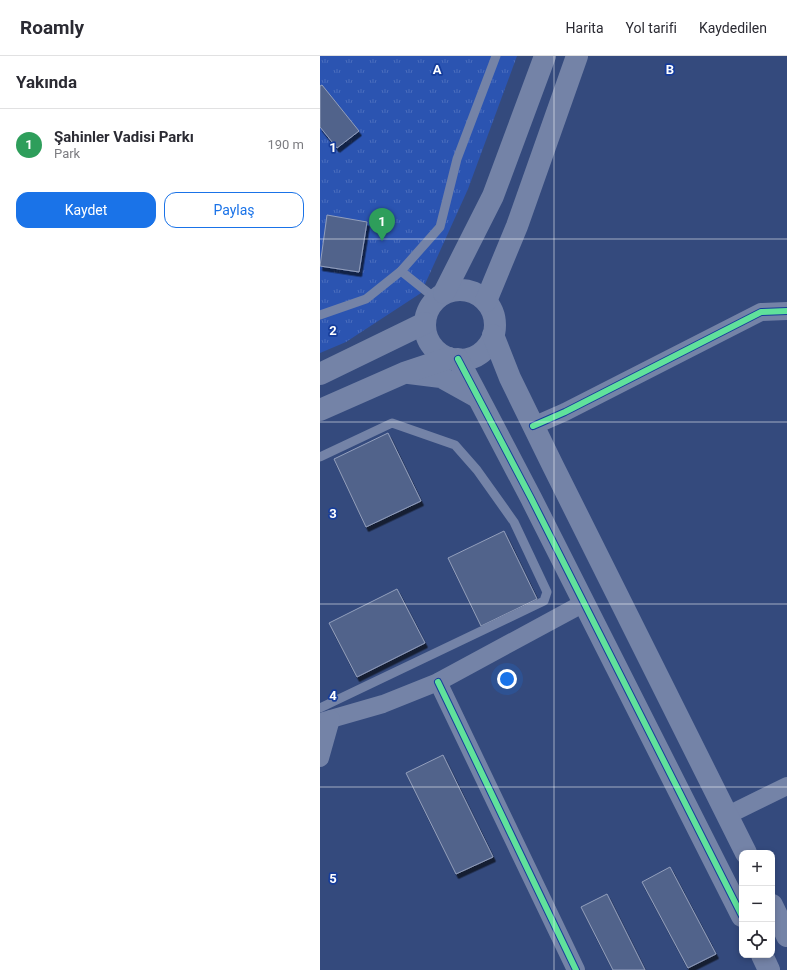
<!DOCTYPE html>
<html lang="tr">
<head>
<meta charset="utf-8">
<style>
  body { margin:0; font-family:Roboto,sans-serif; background:#f7f7f7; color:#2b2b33 }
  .controls { position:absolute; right:12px; bottom:12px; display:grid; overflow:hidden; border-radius:8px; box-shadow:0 2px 6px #0003 }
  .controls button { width:36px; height:36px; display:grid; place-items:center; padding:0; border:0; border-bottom:1px solid #e1e1e2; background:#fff; color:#2b2b33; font:20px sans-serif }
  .you { position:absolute; left:187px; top:623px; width:14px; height:14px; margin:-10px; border:3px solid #fff; border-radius:50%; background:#1a73e8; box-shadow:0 0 0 6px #1a73e833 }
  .badge { display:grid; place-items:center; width:26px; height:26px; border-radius:50%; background:#1a73e8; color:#fff; font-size:13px; font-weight:700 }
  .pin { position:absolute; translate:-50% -33px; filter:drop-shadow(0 1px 2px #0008) }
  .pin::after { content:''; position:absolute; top:21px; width:14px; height:12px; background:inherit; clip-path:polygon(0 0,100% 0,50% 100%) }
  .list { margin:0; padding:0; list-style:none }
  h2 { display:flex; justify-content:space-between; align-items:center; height:52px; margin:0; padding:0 16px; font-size:17px }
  h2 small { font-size:13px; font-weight:400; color:#7c7c81 }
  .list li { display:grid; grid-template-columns:26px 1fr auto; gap:12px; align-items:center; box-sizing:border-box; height:72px; padding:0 16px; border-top:1px solid #e1e1e2 }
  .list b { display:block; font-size:15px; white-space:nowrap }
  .list p { margin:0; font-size:13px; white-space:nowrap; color:#7c7c81 }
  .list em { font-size:13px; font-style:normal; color:#7c7c81 }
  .actions { display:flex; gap:8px; padding:12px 16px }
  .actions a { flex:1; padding:9px 0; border:1px solid #1a73e8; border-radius:12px; text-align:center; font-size:14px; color:#1a73e8 }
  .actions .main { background:#1a73e8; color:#fff }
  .icon { flex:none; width:22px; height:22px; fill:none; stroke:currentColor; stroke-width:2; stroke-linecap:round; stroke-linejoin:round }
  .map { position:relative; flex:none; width:467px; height:914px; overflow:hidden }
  header { display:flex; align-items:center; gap:24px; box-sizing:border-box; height:56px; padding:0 20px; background:#fff; border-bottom:1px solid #e1e1e2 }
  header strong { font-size:19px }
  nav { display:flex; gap:22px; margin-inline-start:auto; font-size:14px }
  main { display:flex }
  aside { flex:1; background:#fff }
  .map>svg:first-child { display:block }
</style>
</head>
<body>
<header>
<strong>Roamly</strong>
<nav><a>Harita</a><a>Yol tarifi</a><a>Kaydedilen</a></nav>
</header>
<main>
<aside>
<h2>Yakında<small></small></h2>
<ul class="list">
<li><span class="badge" style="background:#2e9e5b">1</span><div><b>Şahinler Vadisi Parkı</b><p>Park</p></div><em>190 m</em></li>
</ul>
<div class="actions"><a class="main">Kaydet</a><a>Paylaş</a></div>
</aside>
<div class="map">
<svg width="467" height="914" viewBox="0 0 467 914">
  <defs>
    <pattern id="grass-tufts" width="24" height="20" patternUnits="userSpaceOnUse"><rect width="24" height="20" fill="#2b54b1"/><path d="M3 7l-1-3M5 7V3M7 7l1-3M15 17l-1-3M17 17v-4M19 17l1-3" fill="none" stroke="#4b6ebd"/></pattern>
    <filter id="shadow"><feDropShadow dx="2.5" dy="4.5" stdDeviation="0" flood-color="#0009"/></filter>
  </defs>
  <rect width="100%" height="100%" fill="#344a7d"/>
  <path fill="url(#grass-tufts)" d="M0,0H197L148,133L101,237L26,286L0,297Z"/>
  <g fill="#51638b" stroke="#939fbc" filter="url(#shadow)">
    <path d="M2,29L39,75L17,92L0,71V30Z"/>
    <path d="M7,159L47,166L39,216L0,210Z"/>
    <path d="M68,377L101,445L46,471L14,403Z"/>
    <path d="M184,475L217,543L161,570L128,502Z"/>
    <path d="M77,533L105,587L37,621L9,567Z"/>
    <path d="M123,699L173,801L136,818L86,717Z"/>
    <path d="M350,811L396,898L368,912L322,826Z"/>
    <path d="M287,838L325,914H293L261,851Z"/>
  </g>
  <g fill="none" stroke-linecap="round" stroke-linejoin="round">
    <g stroke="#7483a7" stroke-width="9">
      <path d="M81,215L116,243"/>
      <path d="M0,259L46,243L81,215L120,171L137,103L176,0"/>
      <path d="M0,401L72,367L135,389L157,414L194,466L227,536L224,545L0,652"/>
    </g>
    <g stroke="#7483a7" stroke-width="18">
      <path d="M213,370L245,356L441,256L467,255"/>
      <path d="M118,626L256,914"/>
      <path d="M0,666L63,648L118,626L264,547"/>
      <path d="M0,702L11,663"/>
      <path d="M408,759L467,730"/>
    </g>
    <g stroke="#7483a7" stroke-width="22">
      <circle cx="140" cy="269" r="35"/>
      <path d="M124,237L173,140L225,0"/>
      <path d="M166,245L197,170L257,0"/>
      <path d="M173,279L190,322L233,410L426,797"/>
      <path d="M138,303L211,442L422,860"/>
      <path d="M89,317L121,321L157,341"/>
      <path d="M0,318L105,267"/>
      <path d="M0,354L84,317L129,302"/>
      <path d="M452,849L467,880"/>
      <path d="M442,899L449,914"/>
    </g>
    <g stroke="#163d9b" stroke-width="8">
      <g id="cycleway">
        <path d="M138,303L211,442L422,860"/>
        <path d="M213,370L245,356L441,256L467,255"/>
        <path d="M118,626L256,914"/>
      </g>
    </g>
    <use href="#cycleway" stroke="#60e19b" stroke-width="6"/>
  </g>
  <path fill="none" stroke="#fff" stroke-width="1" stroke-opacity="0.55" d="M234,0V914M0,183H467M0,366H467M0,548H467M0,731H467"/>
  <g font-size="13" text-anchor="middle" font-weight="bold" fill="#fff" stroke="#163d9b" stroke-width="3.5" stroke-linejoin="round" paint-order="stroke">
    <text x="117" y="18">A</text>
    <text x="350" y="18">B</text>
    <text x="13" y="96">1</text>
    <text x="13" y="279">2</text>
    <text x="13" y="462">3</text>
    <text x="13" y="644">4</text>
    <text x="13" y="827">5</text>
  </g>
</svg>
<div class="controls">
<button>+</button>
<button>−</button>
<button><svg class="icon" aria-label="locate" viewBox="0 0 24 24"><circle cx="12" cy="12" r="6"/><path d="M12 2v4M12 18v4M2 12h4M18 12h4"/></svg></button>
</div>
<div class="you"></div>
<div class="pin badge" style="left:62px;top:185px;background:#2e9e5b">1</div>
</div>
</main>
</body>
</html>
